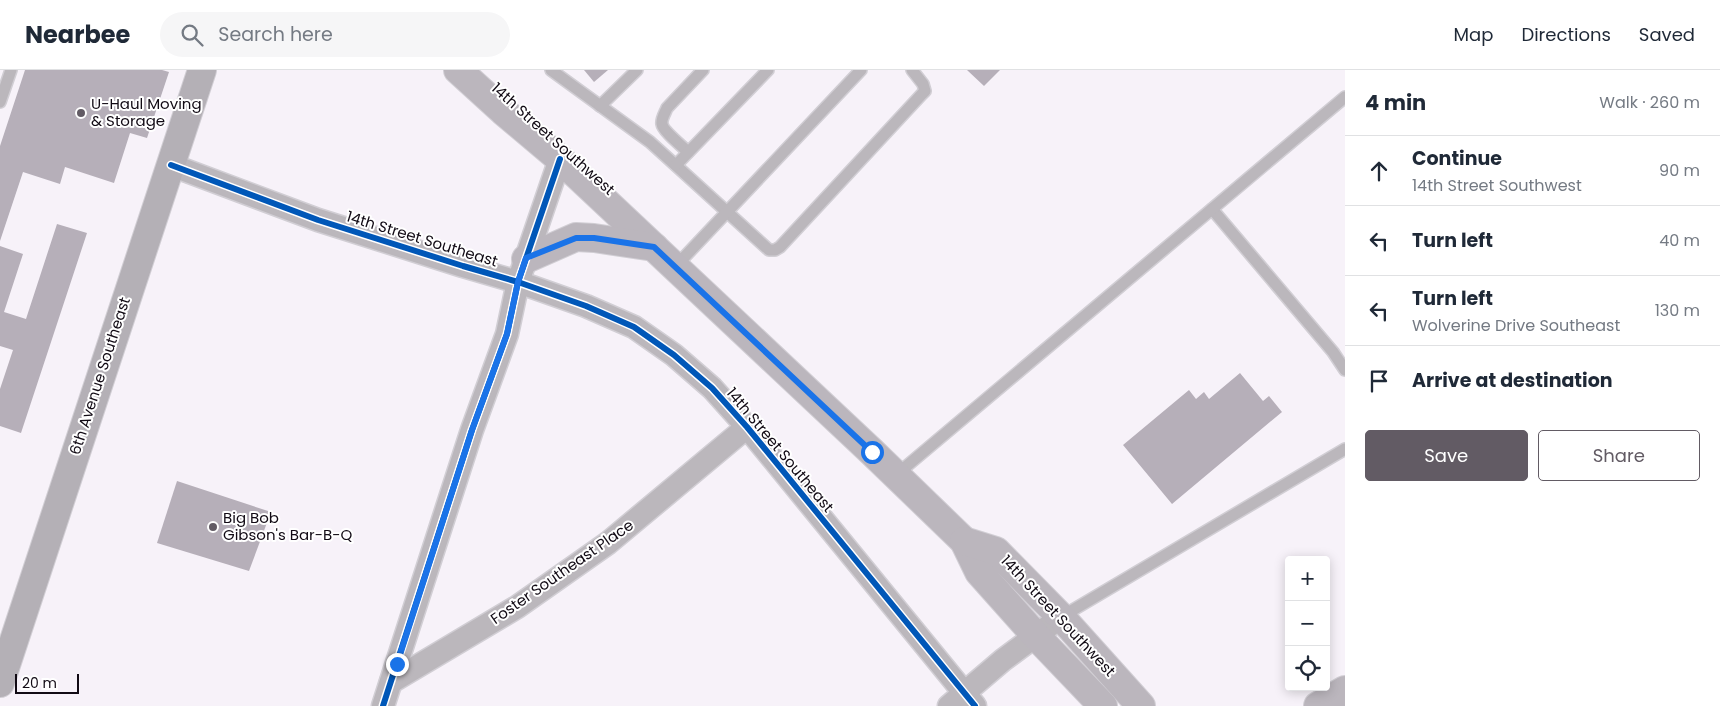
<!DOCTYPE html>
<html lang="en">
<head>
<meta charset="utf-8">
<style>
  body { margin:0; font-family:Poppins,sans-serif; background:#f6f6f7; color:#1f2937 }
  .controls { position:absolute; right:15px; bottom:15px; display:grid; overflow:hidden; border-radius:5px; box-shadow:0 2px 12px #0003 }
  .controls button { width:45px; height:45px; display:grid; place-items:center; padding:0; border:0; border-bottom:1px solid #e0e1e3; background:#fff; color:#1f2937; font:25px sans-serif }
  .scale { position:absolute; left:15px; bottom:12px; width:64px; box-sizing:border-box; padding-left:5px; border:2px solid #110a14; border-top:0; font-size:14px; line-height:18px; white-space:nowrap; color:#110a14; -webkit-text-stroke:4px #fff; paint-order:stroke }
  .stop { position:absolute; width:15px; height:15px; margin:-11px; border:4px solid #1a73e8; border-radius:50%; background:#fff }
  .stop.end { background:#1a73e8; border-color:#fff; box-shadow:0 1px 5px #0008 }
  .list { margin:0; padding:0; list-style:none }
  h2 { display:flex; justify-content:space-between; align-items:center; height:65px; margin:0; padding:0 20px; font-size:21px }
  h2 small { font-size:16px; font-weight:400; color:#747a83 }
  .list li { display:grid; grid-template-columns:32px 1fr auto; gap:15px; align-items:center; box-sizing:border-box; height:70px; padding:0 20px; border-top:1px solid #e0e1e3 }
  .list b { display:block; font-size:19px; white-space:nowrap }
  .list p { margin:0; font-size:16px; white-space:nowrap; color:#747a83 }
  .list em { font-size:16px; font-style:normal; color:#747a83 }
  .actions { display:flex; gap:10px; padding:15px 20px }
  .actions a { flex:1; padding:11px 0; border:1px solid #625b64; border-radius:5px; text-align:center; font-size:18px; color:#625b64 }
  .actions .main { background:#625b64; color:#fff }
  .icon { flex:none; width:28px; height:28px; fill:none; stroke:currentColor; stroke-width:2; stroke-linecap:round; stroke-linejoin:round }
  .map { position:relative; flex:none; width:1345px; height:636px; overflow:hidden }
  header { display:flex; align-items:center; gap:30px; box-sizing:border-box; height:70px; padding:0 25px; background:#fff; border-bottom:1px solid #e0e1e3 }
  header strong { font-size:24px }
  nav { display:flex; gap:28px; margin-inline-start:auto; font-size:18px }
  .search { width:350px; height:45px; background:#f6f6f7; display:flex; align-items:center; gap:12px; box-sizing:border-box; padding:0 18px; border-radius:28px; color:#747a83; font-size:19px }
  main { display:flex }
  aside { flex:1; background:#fff }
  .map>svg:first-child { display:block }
</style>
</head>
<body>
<header>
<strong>Nearbee</strong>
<div class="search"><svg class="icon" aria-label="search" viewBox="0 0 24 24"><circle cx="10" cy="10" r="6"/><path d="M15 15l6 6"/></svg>Search here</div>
<nav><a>Map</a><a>Directions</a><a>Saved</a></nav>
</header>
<main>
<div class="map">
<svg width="1345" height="636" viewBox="0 0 1345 636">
  <rect width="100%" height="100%" fill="#f7f2f9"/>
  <g fill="#b6afb9">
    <path d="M25,0H162L169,2L147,68L130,63L114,113L65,97L60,114L23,102L0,171V76Z"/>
    <path d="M584,0H608L594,12Z"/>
    <path d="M967,0H1000L984,16Z"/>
    <path d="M57,154L87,163L21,363L0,356V319L13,280L0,276V176L23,184L4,242L26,249Z"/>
    <path d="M1240,303L1263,331L1269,326L1282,342L1172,434L1123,375L1189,320L1196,329L1204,322L1209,329Z"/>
    <path d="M177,411L271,442L249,501L157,473Z"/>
  </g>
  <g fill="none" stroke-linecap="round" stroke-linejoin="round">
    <g stroke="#d1ced4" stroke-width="14">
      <g id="lane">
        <path d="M551,0L650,72L769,180H775L780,177L922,24L925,21L923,14L912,0"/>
        <path d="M0,32L11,0"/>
        <path d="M600,36L637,0"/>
        <path d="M688,82C682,76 663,61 662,54C661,49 665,43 667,38L703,0"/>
        <path d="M676,95L768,0"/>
        <path d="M1212,139L1333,282L1345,300"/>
        <path d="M675,197L861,0"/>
        <path d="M896,405L1345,27"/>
        <path d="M1061,547L1345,379"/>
      </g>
    </g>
    <g stroke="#d1ced4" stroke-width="25">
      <g id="street">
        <path d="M171,95L318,150L463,196L518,212L586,236L634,257L674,285L712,318L747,357L975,636"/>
        <path d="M391,612L517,537L608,473L747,357"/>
        <path d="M383,636L472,360L507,264L518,212L560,89"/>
        <path d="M949,636L1003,590L1061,547"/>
      </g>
    </g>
    <g stroke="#d1ced4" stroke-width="30">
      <g id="secondary">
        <path d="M458,0L503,41L560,89L872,382L964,471L979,502L1036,566L1103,636"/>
        <path d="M526,189L576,167L594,168L654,177"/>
        <path d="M964,471L996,481L1061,547L1141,636"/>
        <path d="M1318,636L1345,620"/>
      </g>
    </g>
    <g stroke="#d1ced4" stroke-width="30">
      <path id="primary" d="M0,613L202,0"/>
    </g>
    <use href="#lane" stroke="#bbb7bc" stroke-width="11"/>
    <use href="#street" stroke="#bbb7bc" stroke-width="22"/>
    <use href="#secondary" stroke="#bbb6bd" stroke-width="28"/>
    <use href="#primary" stroke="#b4b0b6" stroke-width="28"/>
    <g stroke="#fff" stroke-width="9">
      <g id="cycleway">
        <path d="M171,95L318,150L463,196L518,212L586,236L634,257L674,285L712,318L747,357L975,636"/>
        <path d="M383,636L472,360L507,264L518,212L560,89"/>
      </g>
    </g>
    <use href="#cycleway" stroke="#0057b8" stroke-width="6"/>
  </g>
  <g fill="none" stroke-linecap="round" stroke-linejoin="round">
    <path stroke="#1a73e8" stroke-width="6" d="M397,594L472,360L507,264L518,212L526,188L576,168H594L654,177L872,382"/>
  </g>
  <g fill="#625b64" stroke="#fff" stroke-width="2">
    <circle cx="81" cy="43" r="5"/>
    <circle cx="213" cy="457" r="5"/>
  </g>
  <g text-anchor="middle" stroke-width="4" stroke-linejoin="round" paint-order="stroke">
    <g font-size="15" fill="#110a14" stroke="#fff" text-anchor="start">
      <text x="91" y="39">U-Haul Moving<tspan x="91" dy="17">&amp; Storage</tspan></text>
      <text x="223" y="453">Big Bob<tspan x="223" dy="17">Gibson's Bar-B-Q</tspan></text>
    </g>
    <g font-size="15" fill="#110a14" stroke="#fff">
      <text transform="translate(553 69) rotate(42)" y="5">14th Street Southwest</text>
      <text transform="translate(422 169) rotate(17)" y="5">14th Street Southeast</text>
      <text transform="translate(100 306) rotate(-72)" y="5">6th Avenue Southeast</text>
      <text transform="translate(780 380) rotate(50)" y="5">14th Street Southeast</text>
      <text transform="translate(562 502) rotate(-35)" y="5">Foster Southeast Place</text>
      <text transform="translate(1058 546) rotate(47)" y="5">14th Street Southwest</text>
    </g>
  </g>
</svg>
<div class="controls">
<button>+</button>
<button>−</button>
<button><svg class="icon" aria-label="locate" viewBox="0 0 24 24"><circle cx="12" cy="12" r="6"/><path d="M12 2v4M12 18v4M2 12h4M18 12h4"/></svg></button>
</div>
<div class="scale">20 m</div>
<div class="stop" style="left:872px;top:382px"></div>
<div class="stop end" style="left:397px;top:594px"></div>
</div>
<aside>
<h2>4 min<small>Walk · 260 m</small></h2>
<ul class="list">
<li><svg class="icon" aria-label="ahead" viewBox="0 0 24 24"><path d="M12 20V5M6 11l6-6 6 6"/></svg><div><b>Continue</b><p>14th Street Southwest</p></div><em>90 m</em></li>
<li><svg class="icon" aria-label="left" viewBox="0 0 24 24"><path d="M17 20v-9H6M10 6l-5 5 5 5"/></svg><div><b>Turn left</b></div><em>40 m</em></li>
<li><svg class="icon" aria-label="left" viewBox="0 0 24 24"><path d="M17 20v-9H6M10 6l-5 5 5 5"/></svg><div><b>Turn left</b><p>Wolverine Drive Southeast</p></div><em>130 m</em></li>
<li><svg class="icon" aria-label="arrive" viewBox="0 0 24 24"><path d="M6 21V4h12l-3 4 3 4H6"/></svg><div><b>Arrive at destination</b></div></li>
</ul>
<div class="actions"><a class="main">Save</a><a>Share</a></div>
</aside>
</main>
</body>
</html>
